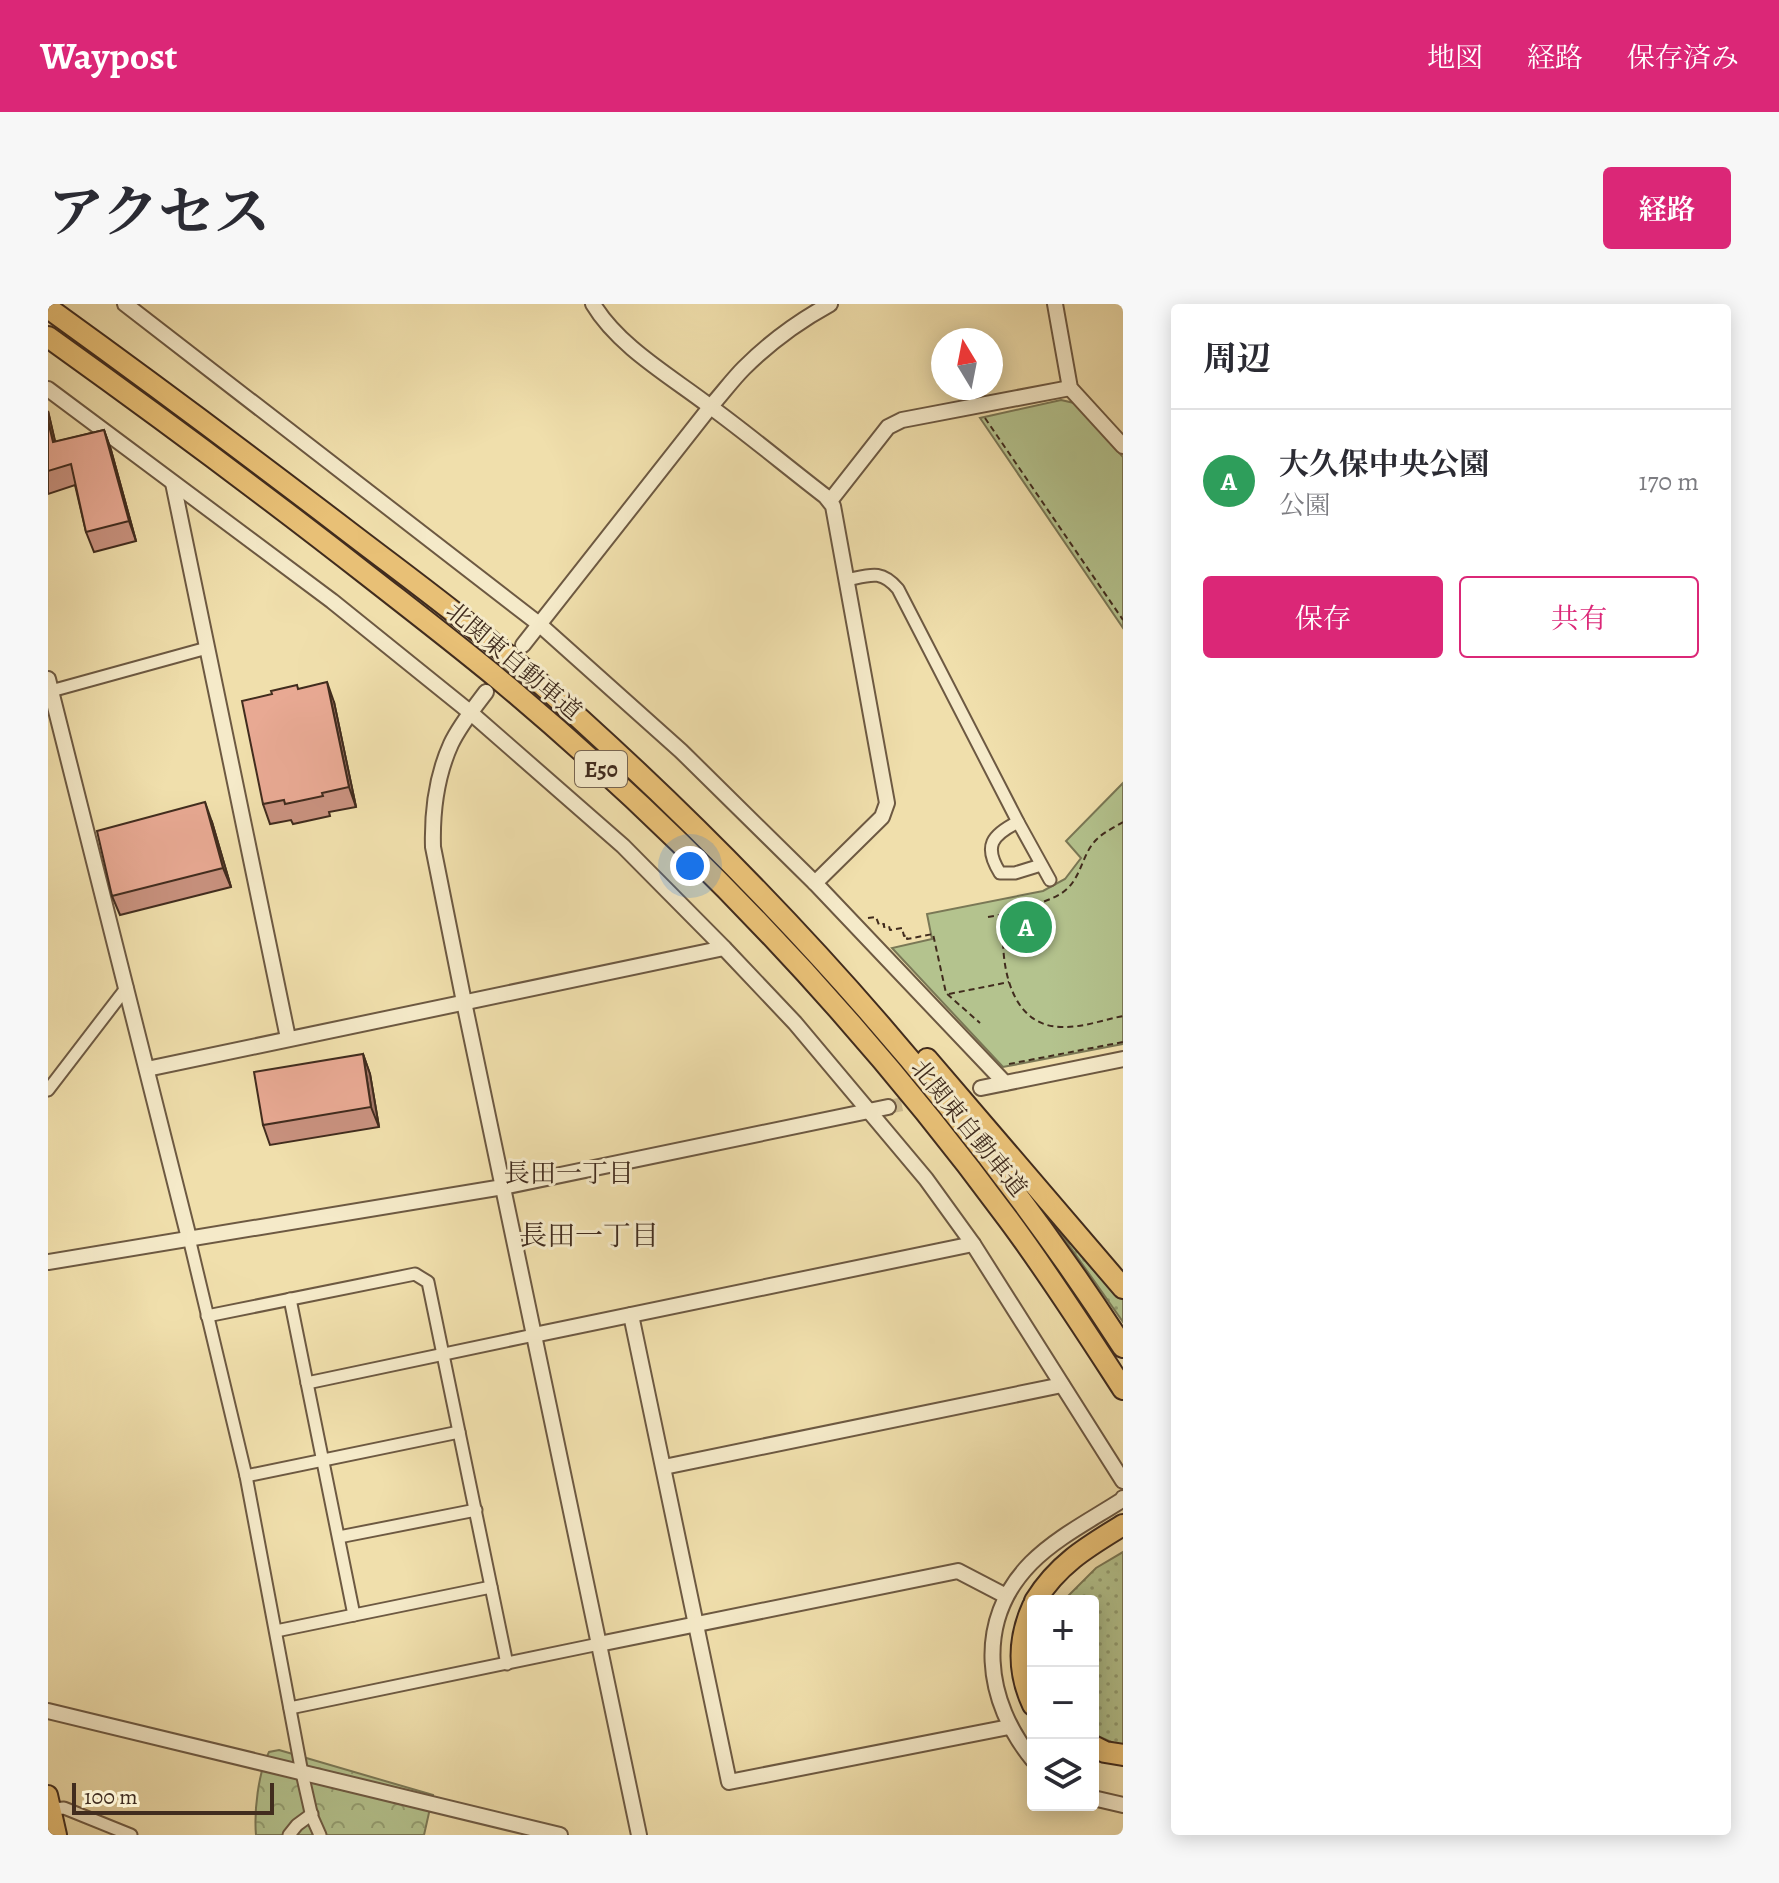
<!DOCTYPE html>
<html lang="ja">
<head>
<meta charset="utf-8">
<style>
  body { margin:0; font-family:Alegreya,"Noto Serif JP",serif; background:#f7f7f7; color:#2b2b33 }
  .controls { position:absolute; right:24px; bottom:24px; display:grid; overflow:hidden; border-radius:8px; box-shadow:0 4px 20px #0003 }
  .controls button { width:72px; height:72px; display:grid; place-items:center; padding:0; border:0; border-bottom:2px solid #e1e1e2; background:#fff; color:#2b2b33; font:40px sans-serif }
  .compass { position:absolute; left:883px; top:24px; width:72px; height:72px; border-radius:50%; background:#fff; box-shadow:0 4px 20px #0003; rotate:350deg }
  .scale { position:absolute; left:24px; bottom:20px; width:202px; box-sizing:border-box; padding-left:8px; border:4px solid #412c1e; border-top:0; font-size:22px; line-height:28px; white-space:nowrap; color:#412c1e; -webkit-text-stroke:6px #f5eac9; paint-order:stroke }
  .you { position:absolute; left:642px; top:562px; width:28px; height:28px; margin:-20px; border:6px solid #fff; border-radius:50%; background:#1a73e8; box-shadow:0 0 0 12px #1a73e833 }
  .badge { display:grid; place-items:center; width:52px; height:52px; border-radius:50%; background:#db2777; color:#fff; font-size:26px; font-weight:700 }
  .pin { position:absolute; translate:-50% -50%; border:4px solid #fff; box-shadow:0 2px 8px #0006 }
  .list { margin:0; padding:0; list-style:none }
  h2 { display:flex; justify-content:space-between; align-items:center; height:104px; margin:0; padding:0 32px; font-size:34px }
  h2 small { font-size:26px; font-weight:400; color:#7c7c81 }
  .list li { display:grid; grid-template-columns:52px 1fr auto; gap:24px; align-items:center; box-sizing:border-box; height:144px; padding:0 32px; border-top:2px solid #e1e1e2 }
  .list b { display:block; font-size:30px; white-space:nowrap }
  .list p { margin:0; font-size:26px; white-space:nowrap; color:#7c7c81 }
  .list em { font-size:26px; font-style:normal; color:#7c7c81 }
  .actions { display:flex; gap:16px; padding:24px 32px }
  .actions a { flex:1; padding:18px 0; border:2px solid #db2777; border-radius:8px; text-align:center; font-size:28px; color:#db2777 }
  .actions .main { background:#db2777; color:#fff }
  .icon { flex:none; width:44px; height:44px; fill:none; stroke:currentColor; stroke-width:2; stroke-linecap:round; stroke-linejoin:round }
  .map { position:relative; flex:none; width:1075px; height:1531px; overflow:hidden; border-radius:8px }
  header { display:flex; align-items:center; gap:48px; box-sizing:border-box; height:112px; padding:0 40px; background:#db2777; color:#fff }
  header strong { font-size:38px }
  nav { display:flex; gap:44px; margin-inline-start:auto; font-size:28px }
  .intro { display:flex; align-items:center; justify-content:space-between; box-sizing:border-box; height:192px; padding:0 48px }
  h1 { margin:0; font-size:56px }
  .button { padding:20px 36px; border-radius:8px; background:#db2777; color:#fff; font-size:28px; font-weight:700 }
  main { display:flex; gap:48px; padding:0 48px }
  aside { flex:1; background:#fff; border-radius:8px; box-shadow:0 4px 20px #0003 }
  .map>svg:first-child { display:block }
</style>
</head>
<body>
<header>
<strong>Waypost</strong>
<nav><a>地図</a><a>経路</a><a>保存済み</a></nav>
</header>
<div class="intro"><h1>アクセス</h1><a class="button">経路</a></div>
<main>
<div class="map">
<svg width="1075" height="1531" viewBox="0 0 1075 1531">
  <defs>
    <pattern id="grass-dots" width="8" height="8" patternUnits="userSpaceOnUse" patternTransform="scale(2)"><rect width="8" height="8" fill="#b4c38e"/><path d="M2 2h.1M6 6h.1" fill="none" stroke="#949f73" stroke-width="1.8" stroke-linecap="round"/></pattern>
    <pattern id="forest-crowns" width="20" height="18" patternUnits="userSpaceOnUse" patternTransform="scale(2)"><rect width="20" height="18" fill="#b4c38e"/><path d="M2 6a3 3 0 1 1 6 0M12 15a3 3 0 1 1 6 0" fill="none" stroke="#949f73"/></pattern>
  </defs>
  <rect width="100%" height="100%" fill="#f0dfac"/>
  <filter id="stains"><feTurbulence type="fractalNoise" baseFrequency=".0025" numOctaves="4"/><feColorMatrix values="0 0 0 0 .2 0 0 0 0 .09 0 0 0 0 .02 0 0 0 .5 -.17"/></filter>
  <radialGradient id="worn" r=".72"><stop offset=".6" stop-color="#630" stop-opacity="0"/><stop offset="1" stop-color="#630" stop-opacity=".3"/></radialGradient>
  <g fill="url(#grass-dots)" stroke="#7a7856" stroke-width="2">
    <path d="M1010,916L1075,991V1018L1006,920Z"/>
    <path d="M1075,1248V1440H1068L1045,1430V1297H1015L1048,1264Z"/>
  </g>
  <path fill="url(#forest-crowns)" stroke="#7a7856" stroke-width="2" d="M231,1446L385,1491L376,1531H208C206,1508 210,1469 221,1448Z"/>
  <g fill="#b4c38e" stroke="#7a7856" stroke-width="2">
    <path d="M1013,96L1026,99L1075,153V324L932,114Z"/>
    <path d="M1075,479V740L955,763L844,644L884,635L879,610L995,587L1017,575L1033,554L1018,537Z"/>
  </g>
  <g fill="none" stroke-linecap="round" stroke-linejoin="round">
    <path stroke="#cdbb90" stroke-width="14" stroke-dasharray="14 7" stroke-linecap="butt" d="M840,803L875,796"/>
    <g stroke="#6d5942" stroke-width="15">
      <g id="minor">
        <path d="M799,276C822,271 833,265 850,285L970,518L1002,576"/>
        <path d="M3,387L159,344"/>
        <path d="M970,518C944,531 935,542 952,569H967L993,561"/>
        <path d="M0,786L79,683"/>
        <path d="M141,934L198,1172L254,1469L264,1513L272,1531"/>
        <path d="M242,995L306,1311"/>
        <path d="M159,1012L367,970L380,978L459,1360"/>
        <path d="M259,1079L486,1031"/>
        <path d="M198,1172L411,1128"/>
        <path d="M291,1233L428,1206"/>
        <path d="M228,1327L443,1283"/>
        <path d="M242,1404L551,1340"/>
        <path d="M3,1505L16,1504L83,1531"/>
        <path d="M241,1531L249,1521L264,1510"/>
      </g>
    </g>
    <g stroke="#6d5942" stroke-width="18">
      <g id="tertiary">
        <path d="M77,0L491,320L633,447L767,579L957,779"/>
        <path d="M545,0C570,42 622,72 660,101C700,130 738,162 777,192L785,202L839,499L834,513L767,579"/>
        <path d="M1007,0L1022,84L1075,142"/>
        <path d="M0,85L284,297L423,409L575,542L676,644L747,719L878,875L925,940L1075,1177"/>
        <path d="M125,179L240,734"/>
        <path d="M782,197L840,123L854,116L1022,84"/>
        <path d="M475,341L663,102C674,90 684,76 696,64C721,39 751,17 782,0"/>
        <path d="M0,375L141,934"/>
        <path d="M438,388C426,404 412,421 403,440C388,473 384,508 385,543L416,698L591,1531"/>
        <path d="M99,765L676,644"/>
        <path d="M933,784L1075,755"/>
        <path d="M0,958L455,883L840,803"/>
        <path d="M583,1011L681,1478L961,1423"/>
        <path d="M486,1031L925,940"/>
        <path d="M616,1163L1014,1081"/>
        <path d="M551,1340L910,1267L958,1292"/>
        <path d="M0,1407L512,1531"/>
        <path d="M985,1456C937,1398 926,1317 983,1259C1009,1233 1043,1216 1074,1196L1075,1194"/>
        <path d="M1045,1494L1075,1501"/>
      </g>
    </g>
    <g stroke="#412c1e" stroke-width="22">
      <path id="trunk" d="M0,1491L9,1531"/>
    </g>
    <g stroke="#412c1e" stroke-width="24">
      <g id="motorway">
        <path d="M0,4C100,76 199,150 297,225C357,271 419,316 476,365C704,564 910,788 1075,1043"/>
        <path d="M0,33C109,111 217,191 323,274C369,310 416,346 460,383C646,540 816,720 960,915C1001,970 1038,1028 1075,1085"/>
        <path d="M879,755L1075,984"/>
        <path d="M987,1297C1010,1260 1039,1243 1075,1221"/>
        <path d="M985,1302C970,1335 970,1369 985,1401"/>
        <path d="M1045,1442L1057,1448L1075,1451"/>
      </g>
    </g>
    <g stroke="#412c1e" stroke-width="2" stroke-dasharray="6 4" stroke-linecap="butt">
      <path d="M937,114L1075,316"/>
      <path d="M1075,518C1067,523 1056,528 1049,535C1035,548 1034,570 1020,584C997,606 961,595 955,634C955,672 967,722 1013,723C1033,724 1055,716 1075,712"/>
      <path d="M940,613L968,608"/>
      <path d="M820,614L828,613L831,621L836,620V623L841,622L842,626L854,624L856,632L859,631V635L885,630L898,689L932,719"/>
      <path d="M901,690L961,678"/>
      <path d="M961,760L1075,738"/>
    </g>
    <use href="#minor" stroke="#f5eac9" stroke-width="11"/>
    <use href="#tertiary" stroke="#f5eac9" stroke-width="14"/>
    <use href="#trunk" stroke="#e8c076" stroke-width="18"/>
    <use href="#motorway" stroke="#e8c076" stroke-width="20"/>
  </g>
  <g fill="#c8917e" stroke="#412c1e" stroke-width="2">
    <path d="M0,107L7,138L56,126L63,146L88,237L46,248L38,228L27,181L0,190Z"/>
    <path d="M250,385L286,398L308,503L281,508L282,512L245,520L243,516L222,520L215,500Z"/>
    <path d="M164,518L183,583L72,611L64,592Z"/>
    <path d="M315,750L322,770L331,823L222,841L215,821Z"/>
  </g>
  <g fill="#a27667" stroke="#412c1e" stroke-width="2">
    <path d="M0,107L12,158L5,138L0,117Z"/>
    <path d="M56,126L63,146L88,237L81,217Z"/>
    <path d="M279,378L286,398L308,503L301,483Z"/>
    <path d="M157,498L164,518L183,583L175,564Z"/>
    <path d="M315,750L322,770L331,823L323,803Z"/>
  </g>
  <g fill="#e8a993" stroke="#412c1e" stroke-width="2">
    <path d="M0,117L5,138L56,126L81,217L38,228L23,160L0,167Z"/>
    <path d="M279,378L301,483L274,489L275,492L237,500L236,496L215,500L194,397L224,390L223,387L249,381L250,385Z"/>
    <path d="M157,498L175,564L64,592L49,527Z"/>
    <path d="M315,750L323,803L215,821L206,768Z"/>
  </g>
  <g text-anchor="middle" stroke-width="6" stroke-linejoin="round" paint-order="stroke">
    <rect fill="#f5eac9" stroke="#776551" stroke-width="2" x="527" y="447" width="52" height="36" rx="6"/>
    <g font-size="22" font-weight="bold" fill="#412c1e">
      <text x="553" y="473">E50</text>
    </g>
    <g font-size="24" fill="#412c1e" stroke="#f5eac9">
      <text transform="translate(466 357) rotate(40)" y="8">北関東自動車道</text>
      <text transform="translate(921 824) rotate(51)" y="8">北関東自動車道</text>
    </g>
    <g font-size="26" fill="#412c1e" stroke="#f5eac9">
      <text x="521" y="878">長田一丁目</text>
    </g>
    <g font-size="28" fill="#412c1e" stroke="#f5eac9">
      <text x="541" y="941">長田一丁目</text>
    </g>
  </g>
  <rect width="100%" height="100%" filter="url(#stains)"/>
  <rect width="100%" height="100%" fill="url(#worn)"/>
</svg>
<div class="controls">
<button>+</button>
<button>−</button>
<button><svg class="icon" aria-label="layers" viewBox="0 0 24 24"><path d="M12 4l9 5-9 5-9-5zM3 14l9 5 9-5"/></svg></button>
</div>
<svg class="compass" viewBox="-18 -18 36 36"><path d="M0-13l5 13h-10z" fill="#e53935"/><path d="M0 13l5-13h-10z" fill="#7c7c81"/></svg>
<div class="scale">100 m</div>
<div class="you"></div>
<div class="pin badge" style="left:978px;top:623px;background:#2e9e5b">A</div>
</div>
<aside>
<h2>周辺<small></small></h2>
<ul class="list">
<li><span class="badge" style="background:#2e9e5b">A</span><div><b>大久保中央公園</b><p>公園</p></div><em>170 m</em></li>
</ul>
<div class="actions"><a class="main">保存</a><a>共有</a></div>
</aside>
</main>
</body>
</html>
